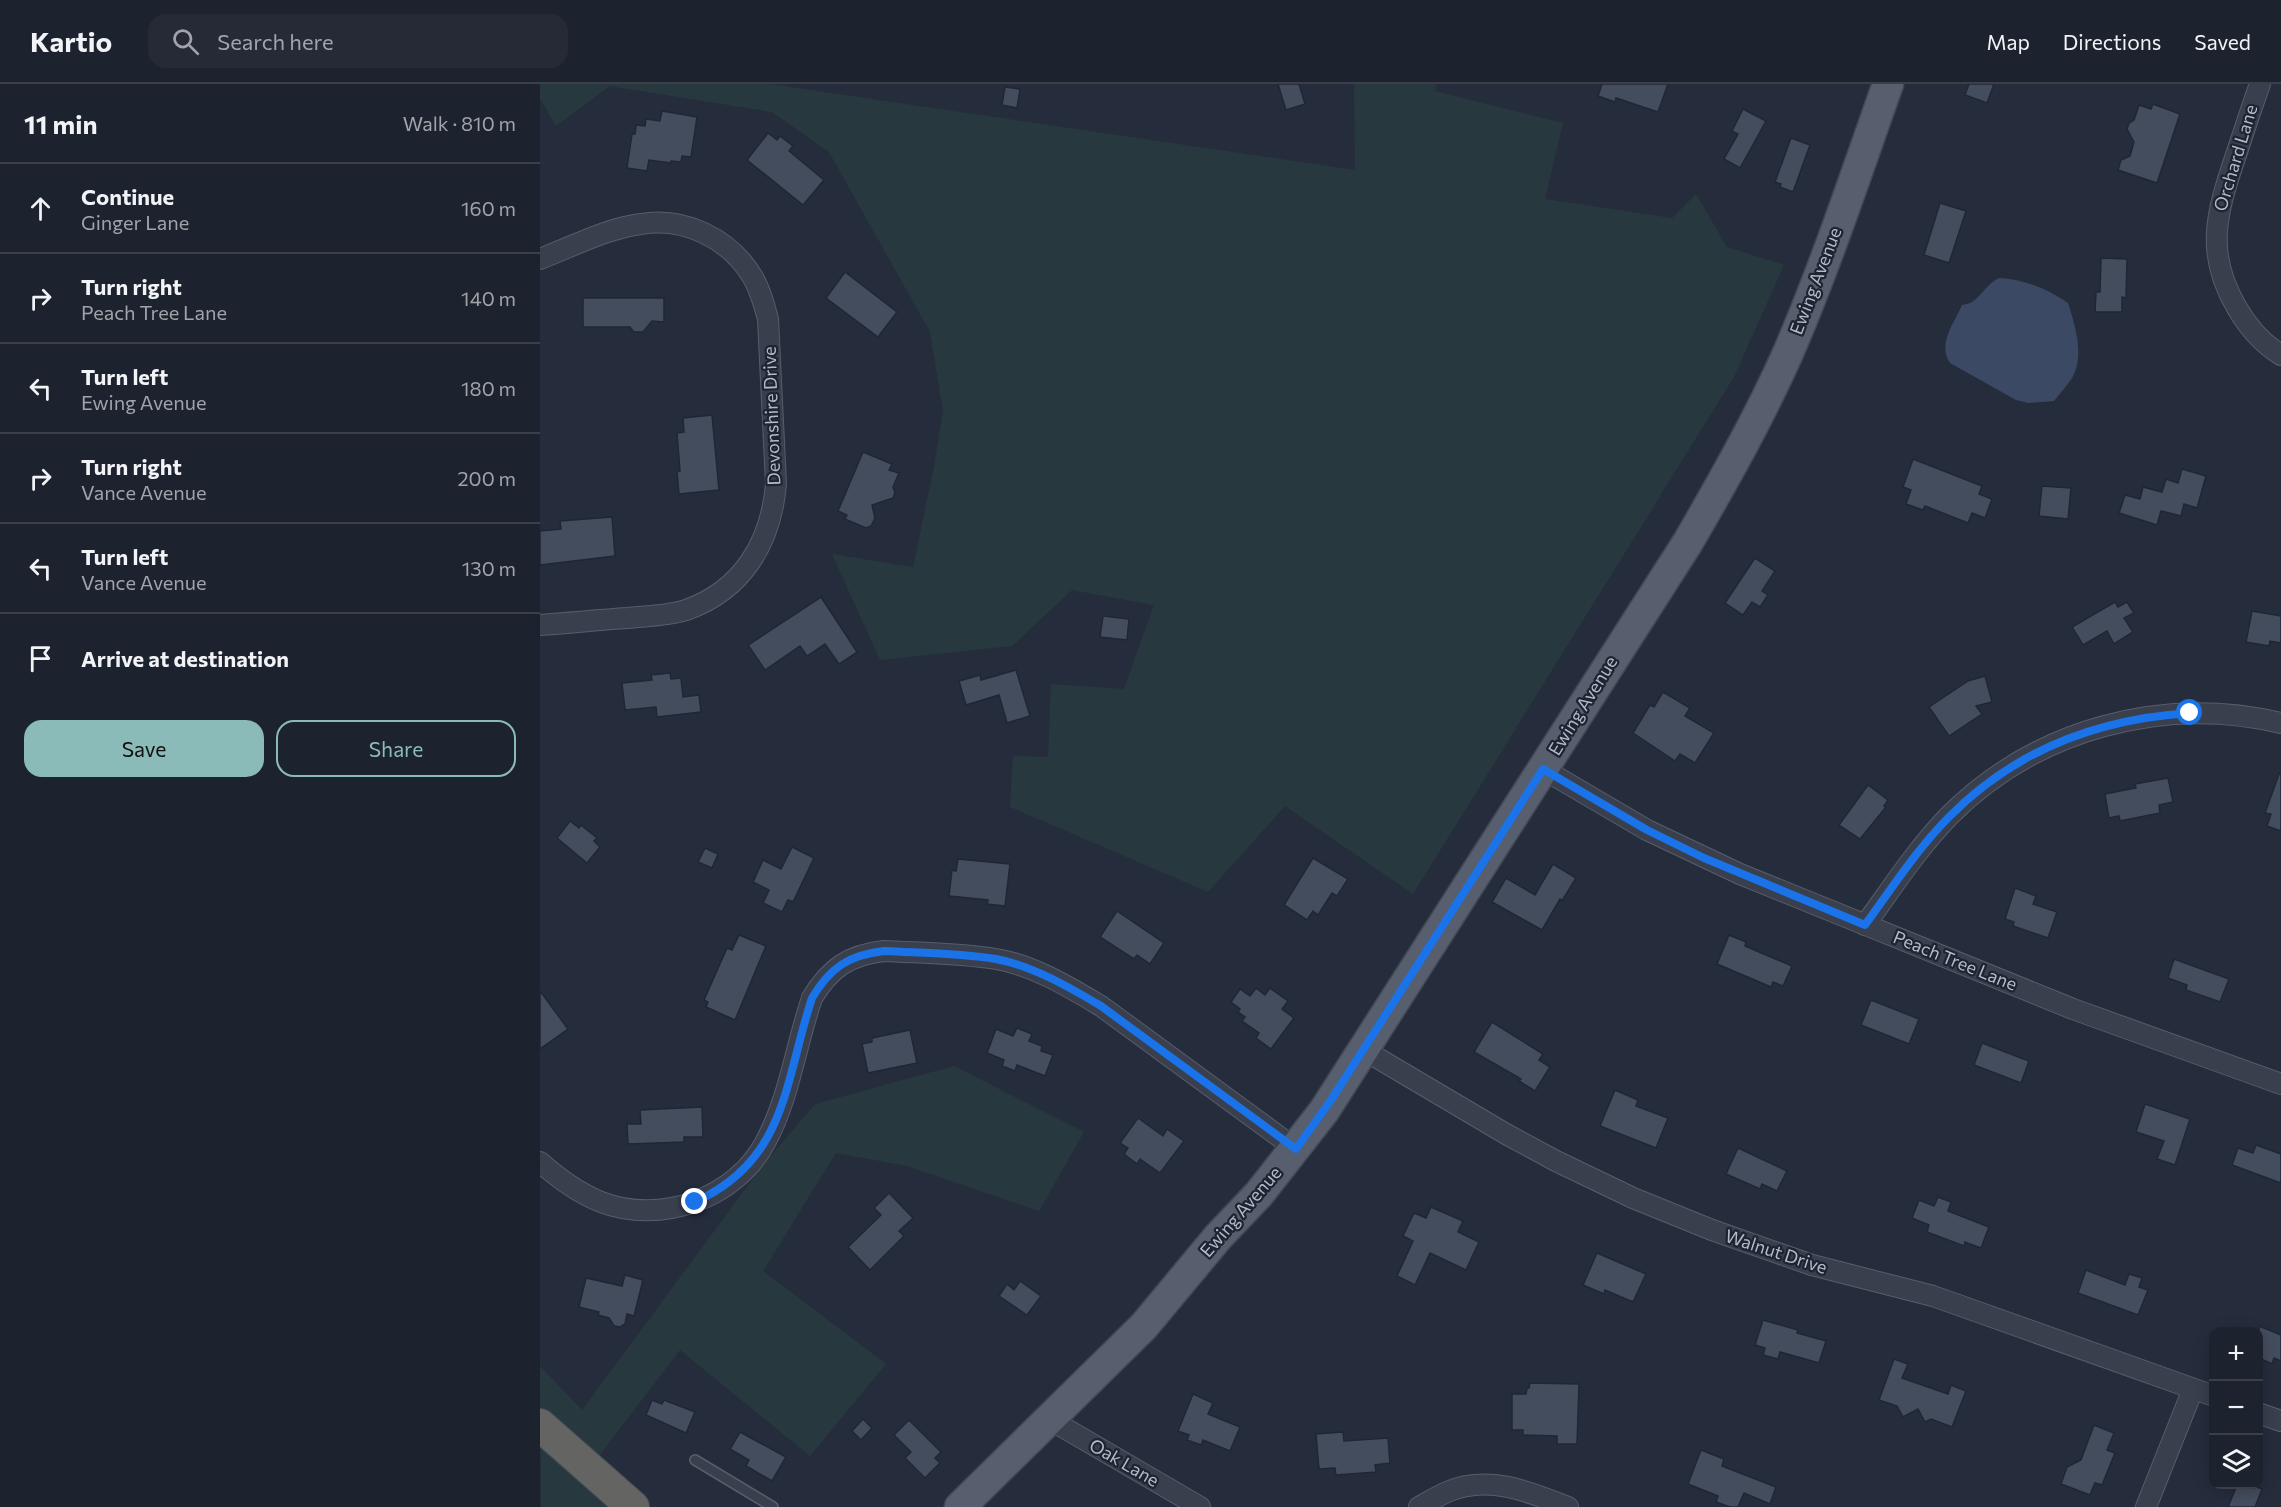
<!DOCTYPE html>
<html lang="en">
<head>
<meta charset="utf-8">
<style>
  body { margin:0; font-family:Commissioner,sans-serif; background:#252a36; color:#f1f3f6 }
  .controls { position:absolute; right:18px; bottom:18px; display:grid; overflow:hidden; border-radius:12px; box-shadow:0 3px 15px #0003 }
  .controls button { width:54px; height:54px; display:grid; place-items:center; padding:0; border:0; border-bottom:2px solid #3a3f4a; background:#1c222e; color:#f1f3f6; font:30px sans-serif }
  .stop { position:absolute; width:18px; height:18px; margin:-14px; border:4px solid #1a73e8; border-radius:50%; background:#fff }
  .stop.end { background:#1a73e8; border-color:#fff; box-shadow:0 2px 6px #0008 }
  .list { margin:0; padding:0; list-style:none }
  h2 { display:flex; justify-content:space-between; align-items:center; height:78px; margin:0; padding:0 24px; font-size:26px }
  h2 small { font-size:20px; font-weight:400; color:#a0a4aa }
  .list li { display:grid; grid-template-columns:39px 1fr auto; gap:18px; align-items:center; box-sizing:border-box; height:90px; padding:0 24px; border-top:2px solid #3a3f4a }
  .list b { display:block; font-size:22px; white-space:nowrap }
  .list p { margin:0; font-size:20px; white-space:nowrap; color:#a0a4aa }
  .list em { font-size:20px; font-style:normal; color:#a0a4aa }
  .actions { display:flex; gap:12px; padding:18px 24px }
  .actions a { flex:1; padding:14px 0; border:2px solid #8bbbb9; border-radius:18px; text-align:center; font-size:21px; color:#8bbbb9 }
  .actions .main { background:#8bbbb9; color:#111 }
  .icon { flex:none; width:33px; height:33px; fill:none; stroke:currentColor; stroke-width:2; stroke-linecap:round; stroke-linejoin:round }
  .map { position:relative; flex:none; width:1741px; height:1423px; overflow:hidden }
  header { display:flex; align-items:center; gap:36px; box-sizing:border-box; height:84px; padding:0 30px; background:#1c222e; border-bottom:2px solid #3a3f4a }
  header strong { font-size:28px }
  nav { display:flex; gap:33px; margin-inline-start:auto; font-size:21px }
  .search { width:420px; height:54px; background:#252a36; display:flex; align-items:center; gap:15px; box-sizing:border-box; padding:0 21px; border-radius:18px; color:#a0a4aa; font-size:22px }
  main { display:flex }
  aside { flex:1; background:#1c222e }
  .map>svg:first-child { display:block }
</style>
</head>
<body>
<header>
<strong>Kartio</strong>
<div class="search"><svg class="icon" aria-label="search" viewBox="0 0 24 24"><circle cx="10" cy="10" r="6"/><path d="M15 15l6 6"/></svg>Search here</div>
<nav><a>Map</a><a>Directions</a><a>Saved</a></nav>
</header>
<main>
<aside>
<h2>11 min<small>Walk · 810 m</small></h2>
<ul class="list">
<li><svg class="icon" aria-label="ahead" viewBox="0 0 24 24"><path d="M12 20V5M6 11l6-6 6 6"/></svg><div><b>Continue</b><p>Ginger Lane</p></div><em>160 m</em></li>
<li><svg class="icon" aria-label="right" viewBox="0 0 24 24"><path d="M7 20v-9h11M14 6l5 5-5 5"/></svg><div><b>Turn right</b><p>Peach Tree Lane</p></div><em>140 m</em></li>
<li><svg class="icon" aria-label="left" viewBox="0 0 24 24"><path d="M17 20v-9H6M10 6l-5 5 5 5"/></svg><div><b>Turn left</b><p>Ewing Avenue</p></div><em>180 m</em></li>
<li><svg class="icon" aria-label="right" viewBox="0 0 24 24"><path d="M7 20v-9h11M14 6l5 5-5 5"/></svg><div><b>Turn right</b><p>Vance Avenue</p></div><em>200 m</em></li>
<li><svg class="icon" aria-label="left" viewBox="0 0 24 24"><path d="M17 20v-9H6M10 6l-5 5 5 5"/></svg><div><b>Turn left</b><p>Vance Avenue</p></div><em>130 m</em></li>
<li><svg class="icon" aria-label="arrive" viewBox="0 0 24 24"><path d="M6 21V4h12l-3 4 3 4H6"/></svg><div><b>Arrive at destination</b></div></li>
</ul>
<div class="actions"><a class="main">Save</a><a>Share</a></div>
</aside>
<div class="map">
<svg width="1741" height="1423" viewBox="0 0 1741 1423">
  <rect width="100%" height="100%" fill="#252d3d"/>
  <g fill="#27393e">
    <path d="M0,0H230L815,86L814,0H896L895,7L1023,39L1005,115L1132,134L1156,110L1187,163L1244,181L1194,293L873,810L745,722L668,808L470,723L473,672L508,673L511,600L584,605L614,521L532,506L472,562L340,576L292,470L373,483L394,383L403,327L390,248L289,68L232,28L70,2L16,42L0,14Z"/>
    <path d="M414,982L544,1048L499,1127L367,1082L296,1069L223,1187L346,1280L270,1372L140,1266L46,1389L81,1423H1L0,1282L42,1326L223,1081L275,1020Z"/>
  </g>
  <path fill="#3c4965" d="M1459,194C1483,195 1508,205 1528,219C1535,241 1545,272 1532,294C1527,302 1520,309 1514,317L1488,319L1476,316L1410,279C1397,260 1414,240 1422,221C1439,220 1444,201 1459,194Z"/>
  <g fill="#444d5e" stroke="#202634" stroke-width="1.5">
    <path d="M738,0H759L765,20L746,26Z"/>
    <path d="M1062,0H1128L1118,28L1076,14L1075,18L1058,12Z"/>
    <path d="M1429,0H1454L1447,19L1425,11Z"/>
    <path d="M465,3L480,5L477,24L462,21Z"/>
    <path d="M1613,20L1640,30L1617,99L1578,86L1581,76L1590,72L1594,58L1587,45L1589,39L1594,36L1599,21L1611,25Z"/>
    <path d="M1203,25L1226,37L1200,84L1184,75L1198,50L1192,47Z"/>
    <path d="M122,27L157,33L151,73L142,72L141,78L131,77V79L109,76L107,87L87,84L92,50H95L96,41L105,42L106,35L120,37Z"/>
    <path d="M228,49L237,56L240,52L253,62L249,67L284,96L263,121L207,76Z"/>
    <path d="M1251,54L1270,61L1253,108L1240,103L1241,100L1235,98Z"/>
    <path d="M1400,119L1426,127L1409,179L1384,171Z"/>
    <path d="M1561,174L1587,175L1586,214L1582,213V228H1555L1556,208H1560Z"/>
    <path d="M305,188L357,228L338,253L286,214Z"/>
    <path d="M43,214H124V238L112,237L103,248H94L90,243H43Z"/>
    <path d="M172,331L179,406L139,410L137,388L140,387L137,349L144,348L143,334Z"/>
    <path d="M323,368L352,380L349,386L359,389L353,403L355,409L353,414L332,421L335,434L331,442L326,444L305,435L307,431L298,427Z"/>
    <path d="M1373,375L1442,402L1439,410L1452,415L1445,434L1432,429L1428,439L1385,422L1383,426L1366,420L1371,406L1363,403Z"/>
    <path d="M1642,385L1666,392L1657,424L1644,420L1641,432L1621,427L1617,441L1579,429L1585,411L1600,415L1603,403L1622,408L1626,395L1638,399Z"/>
    <path d="M1502,402L1531,404L1528,435L1499,432Z"/>
    <path d="M72,433L75,472L0,481V447L21,445L20,437Z"/>
    <path d="M1215,474L1235,487L1222,507L1228,511L1220,523L1212,518L1203,531L1185,519Z"/>
    <path d="M281,513L317,568L299,580L285,560L267,572L260,562L225,586L208,561Z"/>
    <path d="M1575,518L1578,523L1587,518L1594,529L1584,534L1593,548L1574,560L1567,547L1543,561L1532,543Z"/>
    <path d="M1712,527L1741,532V559L1730,557L1729,562L1706,558Z"/>
    <path d="M563,532L589,535L587,556L560,553Z"/>
    <path d="M476,586L490,632L467,639L459,611L426,621L419,597L440,591L441,596Z"/>
    <path d="M130,589L131,595L141,594L143,613L159,611L161,628L117,633L116,623L85,626L82,599L112,596L111,591Z"/>
    <path d="M1445,592L1452,618L1436,622L1442,630L1409,652L1389,623L1428,597Z"/>
    <path d="M1123,608L1150,624L1145,632L1174,649L1155,679L1140,670L1135,677L1093,649L1110,621L1114,623Z"/>
    <path d="M1739,690H1741V747L1727,742L1731,730L1725,729Z"/>
    <path d="M1628,694L1633,718L1619,721L1620,729L1580,737L1579,732L1569,734L1565,710L1596,704L1595,700Z"/>
    <path d="M1328,701L1348,716L1344,722L1346,723L1320,755L1299,741Z"/>
    <path d="M30,737L39,744L41,741L57,754L54,757L60,763L47,779L17,754Z"/>
    <path d="M252,763L274,774L253,818L248,816L242,828L223,819L229,806L213,798L223,776L241,785Z"/>
    <path d="M165,764L178,770L172,784L158,778Z"/>
    <path d="M773,774L808,795L797,812L792,809L778,831L773,827L767,836L744,821Z"/>
    <path d="M418,775L470,780L465,822L447,820L448,816L409,812L412,786L416,787Z"/>
    <path d="M1013,780L1036,794L1022,817L1020,815L1002,846L952,818L966,794L995,811Z"/>
    <path d="M1475,804L1496,812L1493,820L1517,828L1508,854L1473,842L1474,838L1465,835Z"/>
    <path d="M577,827L624,859L610,880L597,871L594,875L560,853Z"/>
    <path d="M199,851L226,862L195,936L166,923L168,918L164,916L187,864L192,866Z"/>
    <path d="M1189,851L1206,858L1205,862L1252,882L1243,902L1233,898L1231,903L1177,880Z"/>
    <path d="M1634,875L1689,895L1680,918L1646,906L1647,901L1628,894Z"/>
    <path d="M716,904L725,911L730,904L748,917L742,925L754,934L731,965L716,954L719,949L702,937L705,933L698,928L700,925L691,918L700,905L710,912Z"/>
    <path d="M0,907L28,945L0,965Z"/>
    <path d="M1331,916L1379,935L1369,960L1321,941Z"/>
    <path d="M952,938L1003,970L999,976L1010,983L995,1007L979,997L981,995L934,968Z"/>
    <path d="M477,944L492,950L489,957L502,962L501,967L513,971L505,992L477,981L475,987L462,982L464,976L447,969L456,945L473,952Z"/>
    <path d="M370,946L377,979L328,989L322,960L332,958V954Z"/>
    <path d="M1442,959L1489,977L1481,999L1434,981Z"/>
    <path d="M1075,1006L1098,1016L1096,1022L1128,1034L1116,1064L1060,1042Z"/>
    <path d="M1605,1020L1650,1035L1635,1081L1617,1075L1624,1057L1596,1048Z"/>
    <path d="M162,1023L163,1053H144V1058L88,1060L87,1040H101L100,1026Z"/>
    <path d="M598,1034L623,1052L627,1045L644,1057L620,1089L600,1075L597,1080L584,1070L588,1064L580,1059Z"/>
    <path d="M1716,1061L1741,1070V1099L1692,1081L1698,1064L1713,1069Z"/>
    <path d="M1198,1064L1247,1087L1237,1107L1222,1100L1220,1105L1186,1090Z"/>
    <path d="M349,1109L373,1134L359,1147L364,1152L330,1186L308,1163L341,1131L334,1124Z"/>
    <path d="M1398,1113L1411,1118L1408,1127L1449,1143L1441,1164L1425,1158L1424,1162L1387,1148L1389,1141L1372,1134L1379,1116L1394,1122Z"/>
    <path d="M891,1123L923,1137L918,1148L939,1158L926,1186L890,1169L875,1201L857,1192L873,1157L863,1152L874,1129L886,1134Z"/>
    <path d="M1057,1169L1106,1190L1093,1218L1065,1206L1064,1210L1043,1201Z"/>
    <path d="M1546,1186L1585,1201L1589,1190L1602,1194L1599,1203L1608,1206L1598,1231L1538,1209Z"/>
    <path d="M85,1191L103,1196L94,1232L87,1230L85,1240L80,1243L74,1242L69,1234L58,1231L59,1228L39,1223L46,1194L82,1202Z"/>
    <path d="M480,1197L501,1212L487,1231L459,1212L467,1200L474,1206Z"/>
    <path d="M1223,1236L1258,1246L1257,1249L1286,1257L1279,1279L1240,1268L1238,1275L1223,1271L1225,1264L1215,1261Z"/>
    <path d="M1719,1242L1741,1251V1277L1734,1274L1732,1280L1719,1274Z"/>
    <path d="M1354,1275L1368,1280L1362,1294L1408,1310L1411,1301L1426,1307L1412,1343L1391,1335L1385,1338L1378,1325L1363,1333L1357,1322L1339,1316Z"/>
    <path d="M990,1299L1039,1300L1037,1360H1017V1352L983,1351V1346H972V1310H986L987,1304H989Z"/>
    <path d="M653,1310L673,1319L668,1330L700,1343L690,1367L663,1356L661,1361L647,1356L649,1351L638,1347Z"/>
    <path d="M112,1316L122,1320L124,1316L155,1328L146,1349L106,1331Z"/>
    <path d="M323,1335L332,1344L321,1356L312,1347Z"/>
    <path d="M369,1336L401,1368L395,1374L400,1379L385,1394L365,1374L371,1368L354,1351Z"/>
    <path d="M1554,1341L1574,1349L1567,1366L1575,1369L1562,1401L1555,1399L1550,1411L1521,1400L1527,1383L1541,1376Z"/>
    <path d="M200,1348L246,1373L232,1397L206,1382L209,1376L190,1365Z"/>
    <path d="M803,1348L804,1357L848,1354L850,1379L835,1381L836,1388L796,1391L795,1384L779,1385L776,1350Z"/>
    <path d="M1161,1366L1184,1375L1182,1382L1236,1403L1230,1420L1204,1409L1198,1423H1190L1176,1418L1178,1412L1148,1400Z"/>
    <path d="M1697,1401H1711L1722,1405L1715,1423H1688Z"/>
  </g>
  <g fill="none" stroke-linecap="round" stroke-linejoin="round">
    <g stroke="#575d6b" stroke-width="12">
      <path id="service" d="M155,1376L233,1423"/>
    </g>
    <g stroke="#575d6b" stroke-width="22">
      <g id="minor">
        <path d="M1720,0C1711,25 1703,50 1695,74C1676,130 1665,170 1697,224C1708,243 1723,260 1741,271"/>
        <path d="M0,175C31,163 68,144 101,140C144,133 189,154 212,192C220,205 224,220 228,235L236,400C231,458 203,506 146,526C127,532 107,532 87,534C58,536 29,539 0,541"/>
        <path d="M1003,685L1107,746L1200,790L1533,925L1741,1000"/>
        <path d="M1325,841C1352,804 1377,765 1409,732C1496,645 1622,611 1741,639"/>
        <path d="M824,966L966,1050L1016,1077L1093,1114L1172,1146L1272,1181L1393,1212L1674,1312"/>
        <path d="M0,1078C18,1094 38,1109 61,1118C120,1141 196,1115 226,1057C249,1014 256,961 272,914C290,884 309,871 344,867C381,869 419,869 456,875C493,881 529,903 561,922L756,1065"/>
        <path d="M1718,1329L1741,1337"/>
        <path d="M509,1335L660,1423"/>
        <path d="M879,1423C888,1418 898,1412 907,1408C948,1390 990,1408 1028,1423"/>
        <path d="M1606,1423L1653,1305"/>
      </g>
    </g>
    <g stroke="#424856" stroke-width="33">
      <path id="primary" d="M420,1423L604,1242L678,1153L719,1110L784,1027L1148,458C1184,396 1219,334 1248,269C1286,181 1316,90 1348,0"/>
    </g>
    <g stroke="#444a58" stroke-width="34">
      <path id="trunk" d="M0,1341L93,1423"/>
    </g>
    <use href="#service" stroke="#393f4d" stroke-width="9"/>
    <use href="#minor" stroke="#393f4d" stroke-width="20"/>
    <use href="#primary" stroke="#575e6d" stroke-width="30"/>
    <use href="#trunk" stroke="#646462" stroke-width="32"/>
  </g>
  <g fill="none" stroke-linecap="round" stroke-linejoin="round">
    <path stroke="#1a73e8" stroke-width="8" d="M155,1118C247,1076 244,999 272,914C290,884 308,871 344,867C381,869 419,869 456,875C493,882 529,903 561,922L756,1065L791,1016L1003,685L1107,746L1164,774L1325,841C1352,804 1377,765 1409,733C1475,666 1557,635 1650,629"/>
  </g>
  <g text-anchor="middle" stroke-width="4.5" stroke-linejoin="round" paint-order="stroke">
    <g font-size="18" fill="#b5bac8" stroke="#1e2432">
      <text transform="translate(1696 74) rotate(-73)" y="6">Orchard Lane</text>
      <text transform="translate(1276 197) rotate(-69)" y="6">Ewing Avenue</text>
      <text transform="translate(232 332) rotate(-92)" y="6">Devonshire Drive</text>
      <text transform="translate(1043 622) rotate(-58)" y="6">Ewing Avenue</text>
      <text transform="translate(1415 877) rotate(22)" y="6">Peach Tree Lane</text>
      <text transform="translate(701 1128) rotate(-49)" y="6">Ewing Avenue</text>
      <text transform="translate(1236 1168) rotate(18)" y="6">Walnut Drive</text>
      <text transform="translate(584 1379) rotate(30)" y="6">Oak Lane</text>
    </g>
  </g>
</svg>
<div class="controls">
<button>+</button>
<button>−</button>
<button><svg class="icon" aria-label="layers" viewBox="0 0 24 24"><path d="M12 4l9 5-9 5-9-5zM3 14l9 5 9-5"/></svg></button>
</div>
<div class="stop" style="left:1650px;top:629px"></div>
<div class="stop end" style="left:155px;top:1118px"></div>
</div>
</main>
</body>
</html>
